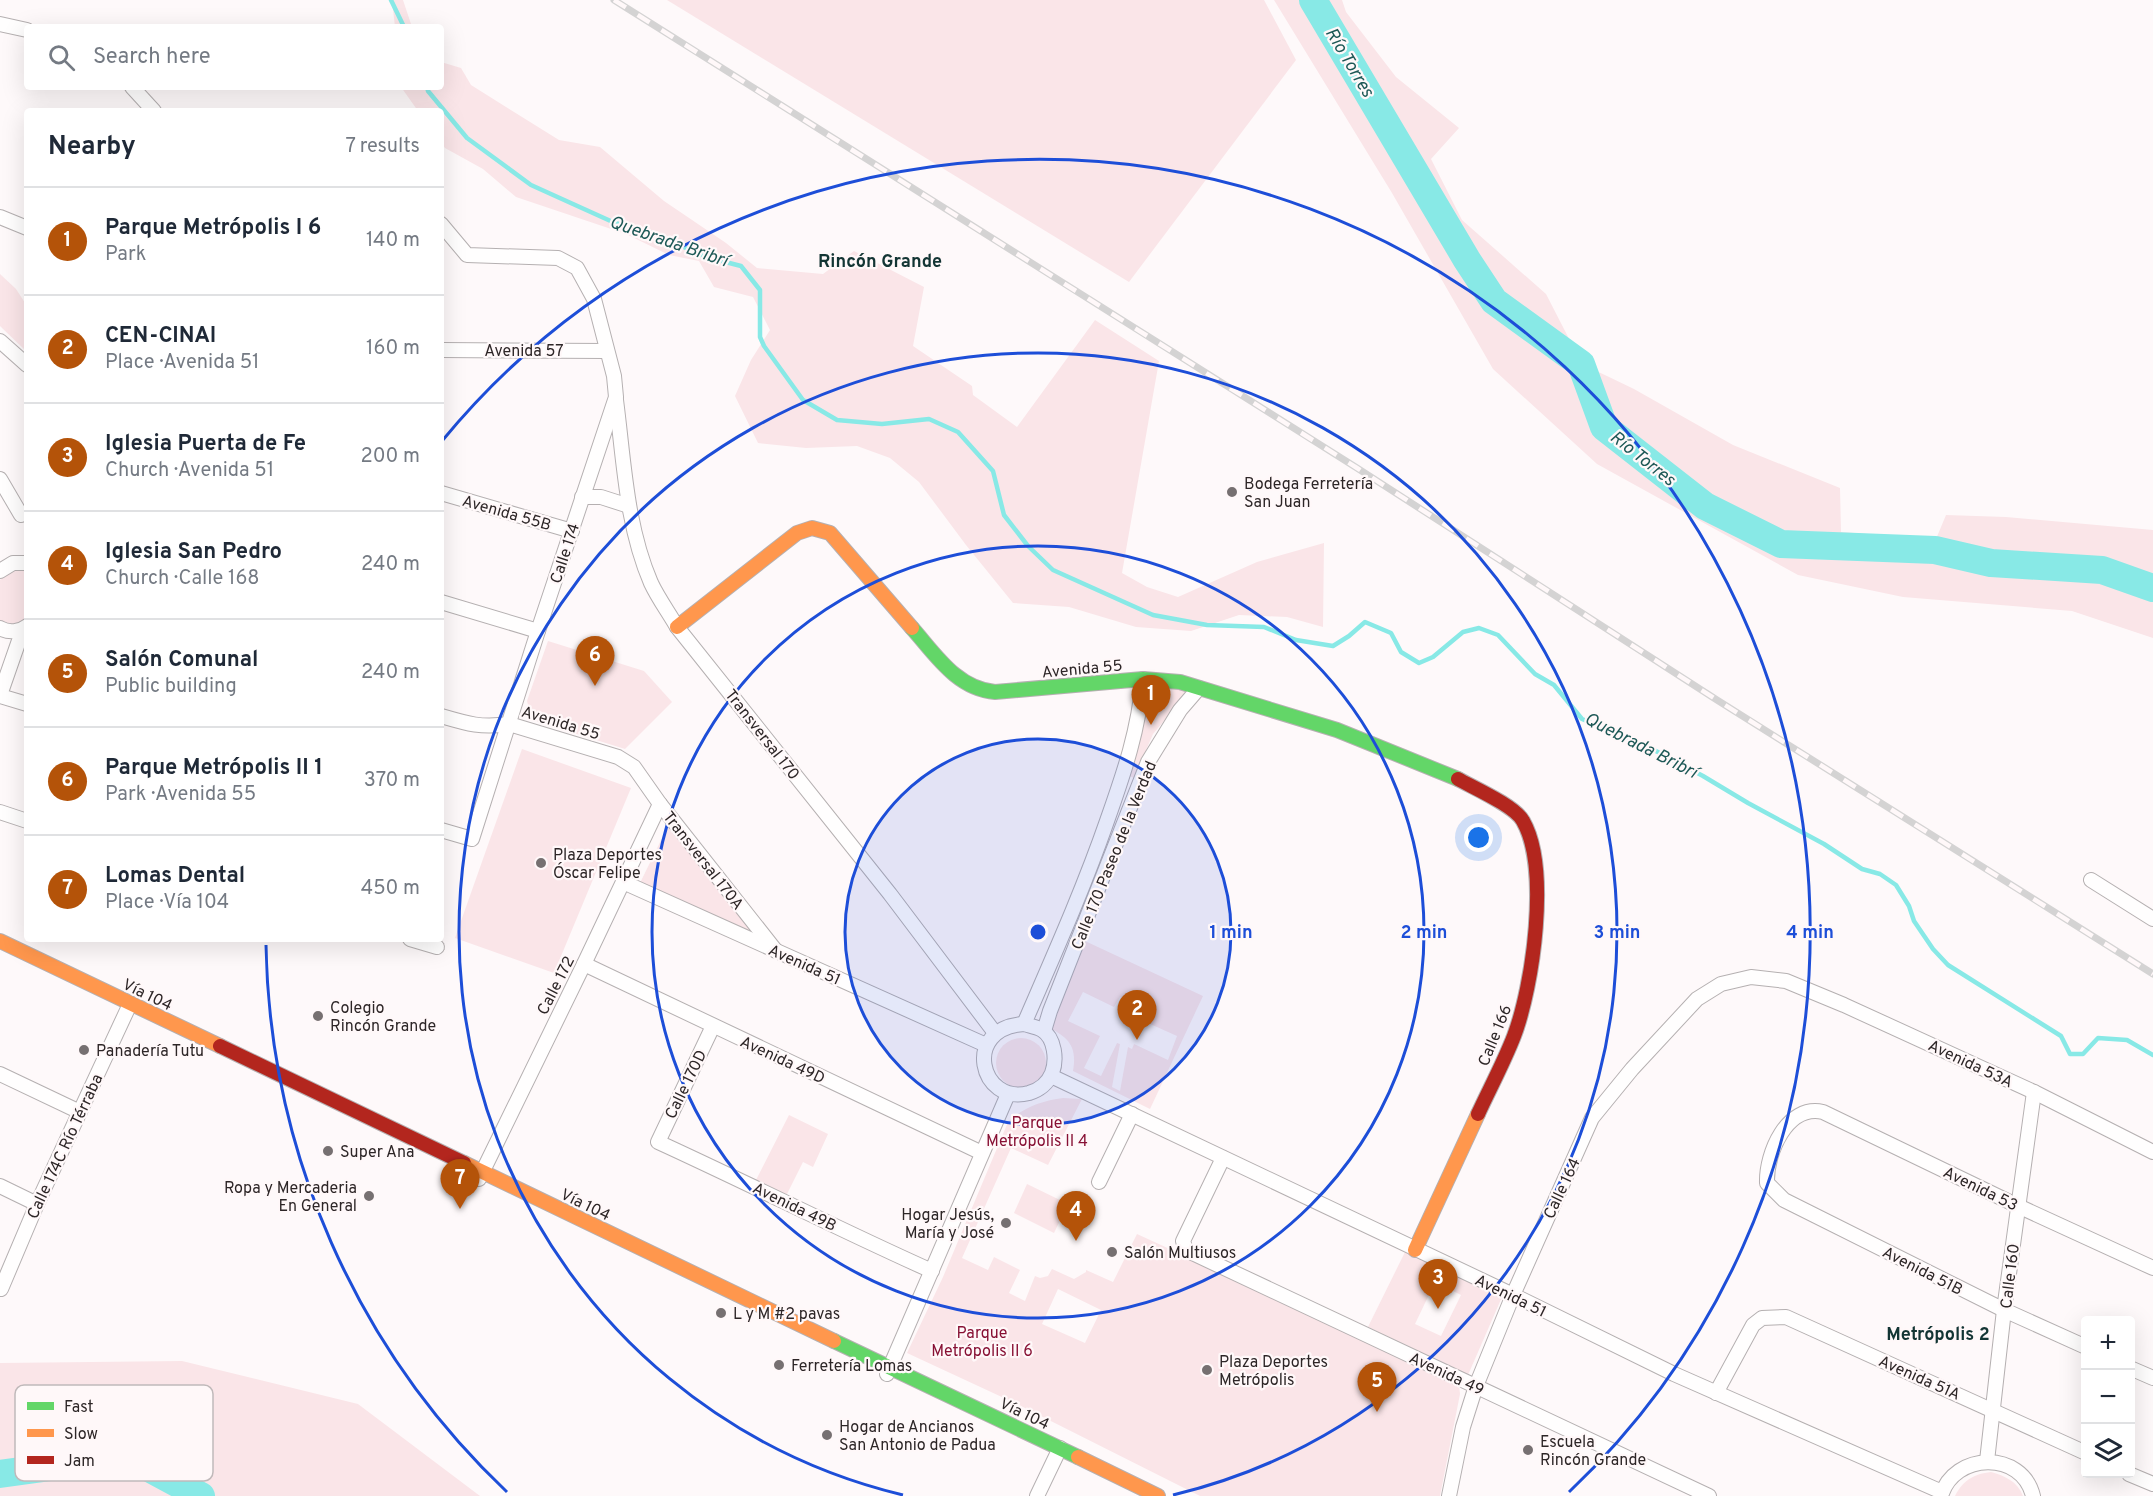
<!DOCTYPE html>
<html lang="en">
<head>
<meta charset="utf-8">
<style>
  body { margin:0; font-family:Overpass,sans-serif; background:#f6f6f7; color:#1f2937 }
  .controls { position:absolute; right:18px; bottom:18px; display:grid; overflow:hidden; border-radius:6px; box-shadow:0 6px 24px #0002 }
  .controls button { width:54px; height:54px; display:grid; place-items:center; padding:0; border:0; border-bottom:2px solid #e0e1e3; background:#fff; color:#1f2937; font:30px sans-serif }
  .you { position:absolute; left:1479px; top:838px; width:21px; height:21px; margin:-15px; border:4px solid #fff; border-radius:50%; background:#1a73e8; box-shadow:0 0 0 9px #1a73e833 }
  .badge { display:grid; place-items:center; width:39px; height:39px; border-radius:50%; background:#b45309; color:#fff; font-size:20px; font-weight:700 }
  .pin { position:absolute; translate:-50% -50px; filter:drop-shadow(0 2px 3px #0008) }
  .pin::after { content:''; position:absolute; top:32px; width:21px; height:18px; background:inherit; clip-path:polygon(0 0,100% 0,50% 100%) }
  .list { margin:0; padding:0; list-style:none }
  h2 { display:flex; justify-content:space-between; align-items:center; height:78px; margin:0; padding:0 24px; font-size:26px }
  h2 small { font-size:20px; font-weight:400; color:#747a83 }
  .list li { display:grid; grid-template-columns:39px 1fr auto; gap:18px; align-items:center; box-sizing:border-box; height:108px; padding:0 24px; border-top:2px solid #e0e1e3 }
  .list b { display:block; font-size:22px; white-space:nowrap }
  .list p { margin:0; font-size:20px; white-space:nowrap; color:#747a83 }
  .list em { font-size:20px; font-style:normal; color:#747a83 }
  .icon { flex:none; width:33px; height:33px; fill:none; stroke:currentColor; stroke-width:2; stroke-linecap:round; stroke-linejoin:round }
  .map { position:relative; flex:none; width:2153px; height:1496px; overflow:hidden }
  .search { position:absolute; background:#fff; box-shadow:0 6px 24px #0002; left:24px; top:24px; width:420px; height:66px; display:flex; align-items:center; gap:15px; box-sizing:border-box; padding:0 21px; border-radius:6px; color:#747a83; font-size:22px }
  .panel { position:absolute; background:#fff; box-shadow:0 6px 24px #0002; left:24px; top:108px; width:420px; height:834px; border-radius:6px }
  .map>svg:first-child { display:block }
</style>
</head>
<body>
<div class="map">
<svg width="2153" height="1496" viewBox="0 0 2153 1496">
  <rect width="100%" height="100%" fill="#fef9fa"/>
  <g fill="#fae5e8" fill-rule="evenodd">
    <path d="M392,0H403L412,27H395Z"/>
    <path d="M667,0H1264L1296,60L1129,282Z"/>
    <path d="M1274,0H1342L1346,12L1396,77L1459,128L1431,159L1462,220L1546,294L1582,364L1634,389L1733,445L1840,488L1841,532L1936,539L1946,515L2006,517L2153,530V638L2072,611L1903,597L1798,575L1597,464L1493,369L1392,193Z"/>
    <path d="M441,62L461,68L471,85L559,140L600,147L664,201L726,243L757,268L823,274L854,251L924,287L913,346L972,386L973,395L1017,427L1095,320L1159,361L1122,573L1147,587L1178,597L1257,562L1324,543L1323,627L1287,617L1239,615L1191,631L1136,627L1069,607L1013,603L966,545L919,482L890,458L857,446L806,448L758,443L735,396L751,360L770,330L753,297L714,287L699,261L669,255L626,234L516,197L483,169L445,148L441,142V111H418L401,87H441Z"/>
    <path d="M0,274L16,289L27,306V352L0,326Z"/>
    <path d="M15,568L27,569V621L14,626L0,622V580L8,571Z"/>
    <path d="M548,641L644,671L672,702L625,749L538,722L531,716L527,701Z"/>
    <path d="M1147,683L1189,691L1153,734L1134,778L1129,776Z"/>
    <path d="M522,749L631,788L554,973L455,938Z"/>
    <path d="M668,826L759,939L640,883Z"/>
    <path d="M1085,941L1203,996L1150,1109L1073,1071C1077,1047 1070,1039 1050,1028ZM1083,992L1114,1007L1120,997L1134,1004L1130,1015L1177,1036L1168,1060L1134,1044L1132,1049L1128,1047L1120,1091L1112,1087L1120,1044L1117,1043L1101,1076L1084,1068L1100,1036L1068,1021Z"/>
    <circle cx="1021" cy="1063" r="25"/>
    <path d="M1063,1098L1082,1099L1048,1165L1011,1148L962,1258L988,1270L994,1257L1020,1270L1009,1293L1025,1301L1035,1276L1040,1278L1048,1276L1052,1269L1074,1279L1086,1272V1270L1113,1282L1137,1234L1451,1378L1459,1385L1460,1394L1440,1496H1200L1021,1406L907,1353L943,1277L1008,1122C1024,1107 1041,1101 1063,1098ZM1058,1289L1101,1310L1085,1343L1042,1324Z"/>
    <path d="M789,1115L828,1134L813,1167L803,1162L786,1196L755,1182Z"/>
    <path d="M1027,1184L1062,1201L1065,1210L1054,1233L1014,1213Z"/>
    <path d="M1405,1252L1502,1297L1468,1375L1368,1327ZM1435,1282L1461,1295L1441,1336L1415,1324Z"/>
    <path d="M182,1361L358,1404L480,1496H0V1363Z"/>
    <path d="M1991,1472C2005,1476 2017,1481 2023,1496H1955C1963,1480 1974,1474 1991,1472Z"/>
  </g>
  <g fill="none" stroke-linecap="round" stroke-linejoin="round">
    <g stroke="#88e9e6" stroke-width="4.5">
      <path d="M391,0L404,27"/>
      <path d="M427,87L428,91L467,138L531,185L615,223L655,234L706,257L741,266L760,290V337L764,346L803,400L837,420L882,424L929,419L958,432L993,471L1004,515L1028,546L1053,570L1153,615L1207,625L1264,627L1296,640L1333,646L1349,636L1365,622L1391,633L1401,652L1419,663L1433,657L1463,632L1479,628L1498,635L1535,674L1554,685L1582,719L1654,750L1703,776L1748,803L1824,844L1862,869L1880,874L1896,885L1909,906L1914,921L1933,949L1948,965L2061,1036L2070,1054H2083L2098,1038L2127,1040L2153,1055"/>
    </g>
    <g stroke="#88e9e6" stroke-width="28">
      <path d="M1313,0L1467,260L1494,301L1581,364L1604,427L1705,506L1781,544L1935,550L1991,563L2102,570L2153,588"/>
      <path d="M0,1474L109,1459L145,1466L201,1496"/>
    </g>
    <g stroke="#b5b0b1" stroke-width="16">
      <g id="street">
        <path d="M0,24L27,30"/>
        <path d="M132,87L154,111"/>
        <path d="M0,217L27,228"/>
        <path d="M441,224L467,255L558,258L577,268L594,299L614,376L616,397L538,631L472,839L441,830"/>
        <path d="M0,341L27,365"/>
        <path d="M441,350L607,351"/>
        <path d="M616,400C624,461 626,525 651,583C658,598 669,613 677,627L890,894L995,1033"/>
        <path d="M0,479L21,515"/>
        <path d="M441,493L572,531"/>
        <path d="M582,497H601L629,506"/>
        <path d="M0,571L13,563H27"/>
        <path d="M441,602L538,631"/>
        <path d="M0,628C8,633 20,632 27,626"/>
        <path d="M0,695L23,629"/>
        <path d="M0,696L27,704"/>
        <path d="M441,716C468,724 481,728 509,724L618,757L634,767L660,804L776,951"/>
        <path d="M0,812L27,821"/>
        <path d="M2091,880L2153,919"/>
        <path d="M623,882L986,1045"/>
        <path d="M410,939L437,947"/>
        <path d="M584,964L982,1153"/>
        <path d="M1024,1024C1053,957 1083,890 1107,821C1124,773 1139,729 1143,679"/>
        <path d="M1024,1024C1030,1026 1037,1027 1042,1030C1055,1038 1057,1060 1052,1073C1048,1083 1039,1090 1029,1093C980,1106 961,1028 1024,1024Z"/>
        <path d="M713,1026L658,1142C750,1184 840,1230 932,1271"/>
        <path d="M1044,1031L1050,1011L1148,762L1180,710L1199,688"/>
        <path d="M0,1074L80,1112"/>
        <path d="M1051,1076L1513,1295L1674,1374L1942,1492"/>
        <path d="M1223,1158L1183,1241L1186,1250L1709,1496"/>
        <path d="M479,1179L584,964L660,804"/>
        <path d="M1099,1182L1132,1114"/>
        <path d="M0,1186L37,1204"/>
        <path d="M1,1289L37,1204L130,1004"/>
        <path d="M2086,1347L2004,1310L1784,1200L1767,1183C1766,1153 1787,1104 1823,1112L2018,1206L2153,1268"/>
        <path d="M2130,1368L2153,1378"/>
        <path d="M887,1374L1008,1094"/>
        <path d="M1716,1393L1753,1325L1762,1318L1786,1317L2086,1453"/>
        <path d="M1987,1461L2004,1310L2034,1092"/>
        <path d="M2129,1474L2153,1484"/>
        <path d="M1037,1496L1060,1448"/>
        <path d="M1449,1496L1463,1427L1476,1386L1513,1295L1592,1118L1632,1069L1697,999L1721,984L1751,977L1786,981L1844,1005L2034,1092L2153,1152"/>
        <path d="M1941,1496C1954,1452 2022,1450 2033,1496"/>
      </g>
    </g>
    <g stroke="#b5b0b1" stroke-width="16">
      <g id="fast">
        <path d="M912,628C935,654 957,689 995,692L1143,679L1180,682L1337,730L1458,779"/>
        <path d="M834,1341L1078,1457"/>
      </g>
    </g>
    <g stroke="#b5b0b1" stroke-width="16">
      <g id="slow">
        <path d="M677,627L797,533L812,528L830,533L912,628"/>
        <path d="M0,941L220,1046"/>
        <path d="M464,1163L834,1341"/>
        <path d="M1415,1250L1478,1114"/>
        <path d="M1078,1457L1158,1496"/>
      </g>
    </g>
    <g stroke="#b5b0b1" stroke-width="16">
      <g id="jam">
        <path d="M1458,779C1474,788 1515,806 1523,821C1550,868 1533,986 1514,1036C1504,1062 1490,1088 1478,1114"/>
        <path d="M220,1046L464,1163"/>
      </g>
    </g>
    <use href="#street" stroke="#fffefe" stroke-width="14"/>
    <use href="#fast" stroke="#63d668" stroke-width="14"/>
    <use href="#slow" stroke="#ff974d" stroke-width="14"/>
    <use href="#jam" stroke="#b3261e" stroke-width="14"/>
    <g stroke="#d4d3d3" stroke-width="7">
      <path id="rail" d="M614,0L1357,468L1717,700L2153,974"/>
    </g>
    <use href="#rail" stroke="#fff8f9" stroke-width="4.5" stroke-dasharray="14" stroke-linecap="butt"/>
  </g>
  <circle cx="1038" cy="932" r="193" fill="#1d4ed8" fill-opacity=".12"/>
  <g fill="none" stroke="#1d4ed8" stroke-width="3">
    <circle cx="1038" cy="932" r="193"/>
    <circle cx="1038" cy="932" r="386"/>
    <path d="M903 1495A579 579 0 1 1 1173 1495"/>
    <path d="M507 1492A772 772 0 0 1 266 945M442 441A772 772 0 1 1 1569 1492"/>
  </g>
  <g fill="#767071" stroke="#fff8f9" stroke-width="2">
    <circle cx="1232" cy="492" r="6"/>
    <circle cx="541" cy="863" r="6"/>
    <circle cx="318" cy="1016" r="6"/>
    <circle cx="84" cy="1050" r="6"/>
    <circle cx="328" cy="1151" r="6"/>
    <circle cx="369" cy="1196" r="6"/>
    <circle cx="1006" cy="1223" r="6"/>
    <circle cx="1112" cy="1252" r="6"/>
    <circle cx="721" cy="1313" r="6"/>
    <circle cx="779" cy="1365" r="6"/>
    <circle cx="1207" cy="1370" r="6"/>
    <circle cx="827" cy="1435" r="6"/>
    <circle cx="1528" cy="1450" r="6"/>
  </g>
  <g text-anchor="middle" stroke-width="4.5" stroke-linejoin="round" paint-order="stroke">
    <g font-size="16" fill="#2d2627" stroke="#fff8f9">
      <text x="524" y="356">Avenida 57</text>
      <text transform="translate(507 512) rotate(16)" y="6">Avenida 55B</text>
      <text transform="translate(564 553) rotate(-72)" y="6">Calle 174</text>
      <text transform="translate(1082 668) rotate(-5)" y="6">Avenida 55</text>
      <text transform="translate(561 722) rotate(17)" y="6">Avenida 55</text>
      <text transform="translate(763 734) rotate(52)" y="6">Transversal 170</text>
      <text transform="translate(1113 855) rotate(-68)" y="6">Calle 170 Paseo de la Verdad</text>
      <text transform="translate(704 860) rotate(52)" y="6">Transversal 170A</text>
      <text transform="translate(805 964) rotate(24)" y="6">Avenida 51</text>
      <text transform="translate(555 985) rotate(-63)" y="6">Calle 172</text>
      <text transform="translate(148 994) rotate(26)" y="6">Vía 104</text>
      <text transform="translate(1494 1035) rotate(-68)" y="6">Calle 166</text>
      <text transform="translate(783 1059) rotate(25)" y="6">Avenida 49D</text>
      <text transform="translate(1971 1063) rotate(25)" y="6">Avenida 53A</text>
      <text transform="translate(685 1084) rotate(-64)" y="6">Calle 170D</text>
      <text transform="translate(64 1146) rotate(-65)" y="6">Calle 174C Río Térraba</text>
      <text transform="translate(1561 1188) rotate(-65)" y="6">Calle 164</text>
      <text transform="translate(1981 1188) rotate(26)" y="6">Avenida 53</text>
      <text transform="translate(586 1204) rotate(26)" y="6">Vía 104</text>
      <text transform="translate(795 1206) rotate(26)" y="6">Avenida 49B</text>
      <text transform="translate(1923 1270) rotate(27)" y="6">Avenida 51B</text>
      <text transform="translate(2009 1276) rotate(-83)" y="6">Calle 160</text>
      <text transform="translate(1511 1295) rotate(26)" y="6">Avenida 51</text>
      <text transform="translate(1447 1373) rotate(25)" y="6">Avenida 49</text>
      <text transform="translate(1920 1377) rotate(24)" y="6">Avenida 51A</text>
      <text transform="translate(1025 1413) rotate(26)" y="6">Vía 104</text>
    </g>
    <g font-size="16" fill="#2d2627" stroke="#fff8f9" text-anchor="start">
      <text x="1244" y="489">Bodega Ferretería<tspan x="1244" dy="18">San Juan</tspan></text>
      <text x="553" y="860">Plaza Deportes<tspan x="553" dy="18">Óscar Felipe</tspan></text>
      <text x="330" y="1013">Colegio<tspan x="330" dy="18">Rincón Grande</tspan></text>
      <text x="96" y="1056">Panadería Tutu</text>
      <text x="340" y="1157">Super Ana</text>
      <text x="357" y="1193" text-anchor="end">Ropa y Mercaderia<tspan x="357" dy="18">En General</tspan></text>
      <text x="994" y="1220" text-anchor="end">Hogar Jesús,<tspan x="994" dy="18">María y José</tspan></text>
      <text x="1124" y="1258">Salón Multiusos</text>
      <text x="733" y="1319">L y M #2 pavas</text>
      <text x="1219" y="1367">Plaza Deportes<tspan x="1219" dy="18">Metrópolis</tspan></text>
      <text x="791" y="1371">Ferretería Lomas</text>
      <text x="839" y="1432">Hogar de Ancianos<tspan x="839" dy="18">San Antonio de Padua</tspan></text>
      <text x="1540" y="1447">Escuela<tspan x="1540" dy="18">Rincón Grande</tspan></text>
    </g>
    <g font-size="16" fill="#871034" stroke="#fff8f9">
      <text x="1037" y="1128">Parque<tspan x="1037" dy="18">Metrópolis II 4</tspan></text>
      <text x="982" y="1338">Parque<tspan x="982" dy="18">Metrópolis II 6</tspan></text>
    </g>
    <g font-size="18" font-style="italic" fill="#1d5856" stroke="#fff8f9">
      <text transform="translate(1350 62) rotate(59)" y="6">Río Torres</text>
      <text transform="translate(669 241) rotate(19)" y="6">Quebrada Bribrí</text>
      <text transform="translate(1643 458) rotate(38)" y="6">Río Torres</text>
      <text transform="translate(1641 745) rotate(27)" y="6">Quebrada Bribrí</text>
    </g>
    <g font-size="18" font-weight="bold" fill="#133534" stroke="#fff8f9">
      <text x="880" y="267">Rincón Grande</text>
      <text x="1938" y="1340">Metrópolis 2</text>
    </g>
  </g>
  <rect x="15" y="1385" width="198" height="96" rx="9" fill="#fff8f9" stroke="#c0b9ba" stroke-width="1.5"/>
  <rect x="27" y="1402" width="27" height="8" fill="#63d668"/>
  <rect x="27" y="1429" width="27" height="8" fill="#ff974d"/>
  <rect x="27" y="1456" width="27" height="8" fill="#b3261e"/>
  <g font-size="16" fill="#2d2627">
    <text x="64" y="1412">Fast</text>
    <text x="64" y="1439">Slow</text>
    <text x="64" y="1466">Jam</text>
  </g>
  <circle cx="1038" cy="932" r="9" fill="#1d4ed8" stroke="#fff8f9" stroke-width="3"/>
  <g font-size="18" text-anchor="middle" font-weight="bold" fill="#1d4ed8" stroke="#fff8f9" stroke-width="4.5" stroke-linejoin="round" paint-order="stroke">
    <text x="1231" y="938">1 min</text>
    <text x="1424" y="938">2 min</text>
    <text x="1617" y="938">3 min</text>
    <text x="1810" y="938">4 min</text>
  </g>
</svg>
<div class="controls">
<button>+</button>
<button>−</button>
<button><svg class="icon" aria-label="layers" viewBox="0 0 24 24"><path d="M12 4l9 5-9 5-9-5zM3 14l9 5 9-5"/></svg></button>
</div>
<div class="you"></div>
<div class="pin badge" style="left:1151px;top:725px">1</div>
<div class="pin badge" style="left:1137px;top:1040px">2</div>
<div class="pin badge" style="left:1438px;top:1309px">3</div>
<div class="pin badge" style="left:1076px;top:1241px">4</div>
<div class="pin badge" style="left:1377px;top:1412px">5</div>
<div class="pin badge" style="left:595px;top:686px">6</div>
<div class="pin badge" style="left:460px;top:1209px">7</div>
<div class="search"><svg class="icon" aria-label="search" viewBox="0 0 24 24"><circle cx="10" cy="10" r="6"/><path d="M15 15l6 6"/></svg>Search here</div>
<section class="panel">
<h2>Nearby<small>7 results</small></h2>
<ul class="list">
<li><span class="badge">1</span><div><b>Parque Metrópolis I 6</b><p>Park</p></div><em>140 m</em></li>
<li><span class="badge">2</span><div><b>CEN-CINAI</b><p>Place · Avenida 51</p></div><em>160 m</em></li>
<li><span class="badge">3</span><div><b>Iglesia Puerta de Fe</b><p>Church · Avenida 51</p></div><em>200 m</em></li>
<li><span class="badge">4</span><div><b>Iglesia San Pedro</b><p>Church · Calle 168</p></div><em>240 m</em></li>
<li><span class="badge">5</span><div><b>Salón Comunal</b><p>Public building</p></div><em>240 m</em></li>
<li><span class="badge">6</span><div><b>Parque Metrópolis II 1</b><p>Park · Avenida 55</p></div><em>370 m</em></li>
<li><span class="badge">7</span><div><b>Lomas Dental</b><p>Place · Vía 104</p></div><em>450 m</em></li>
</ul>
</section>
</div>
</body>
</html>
